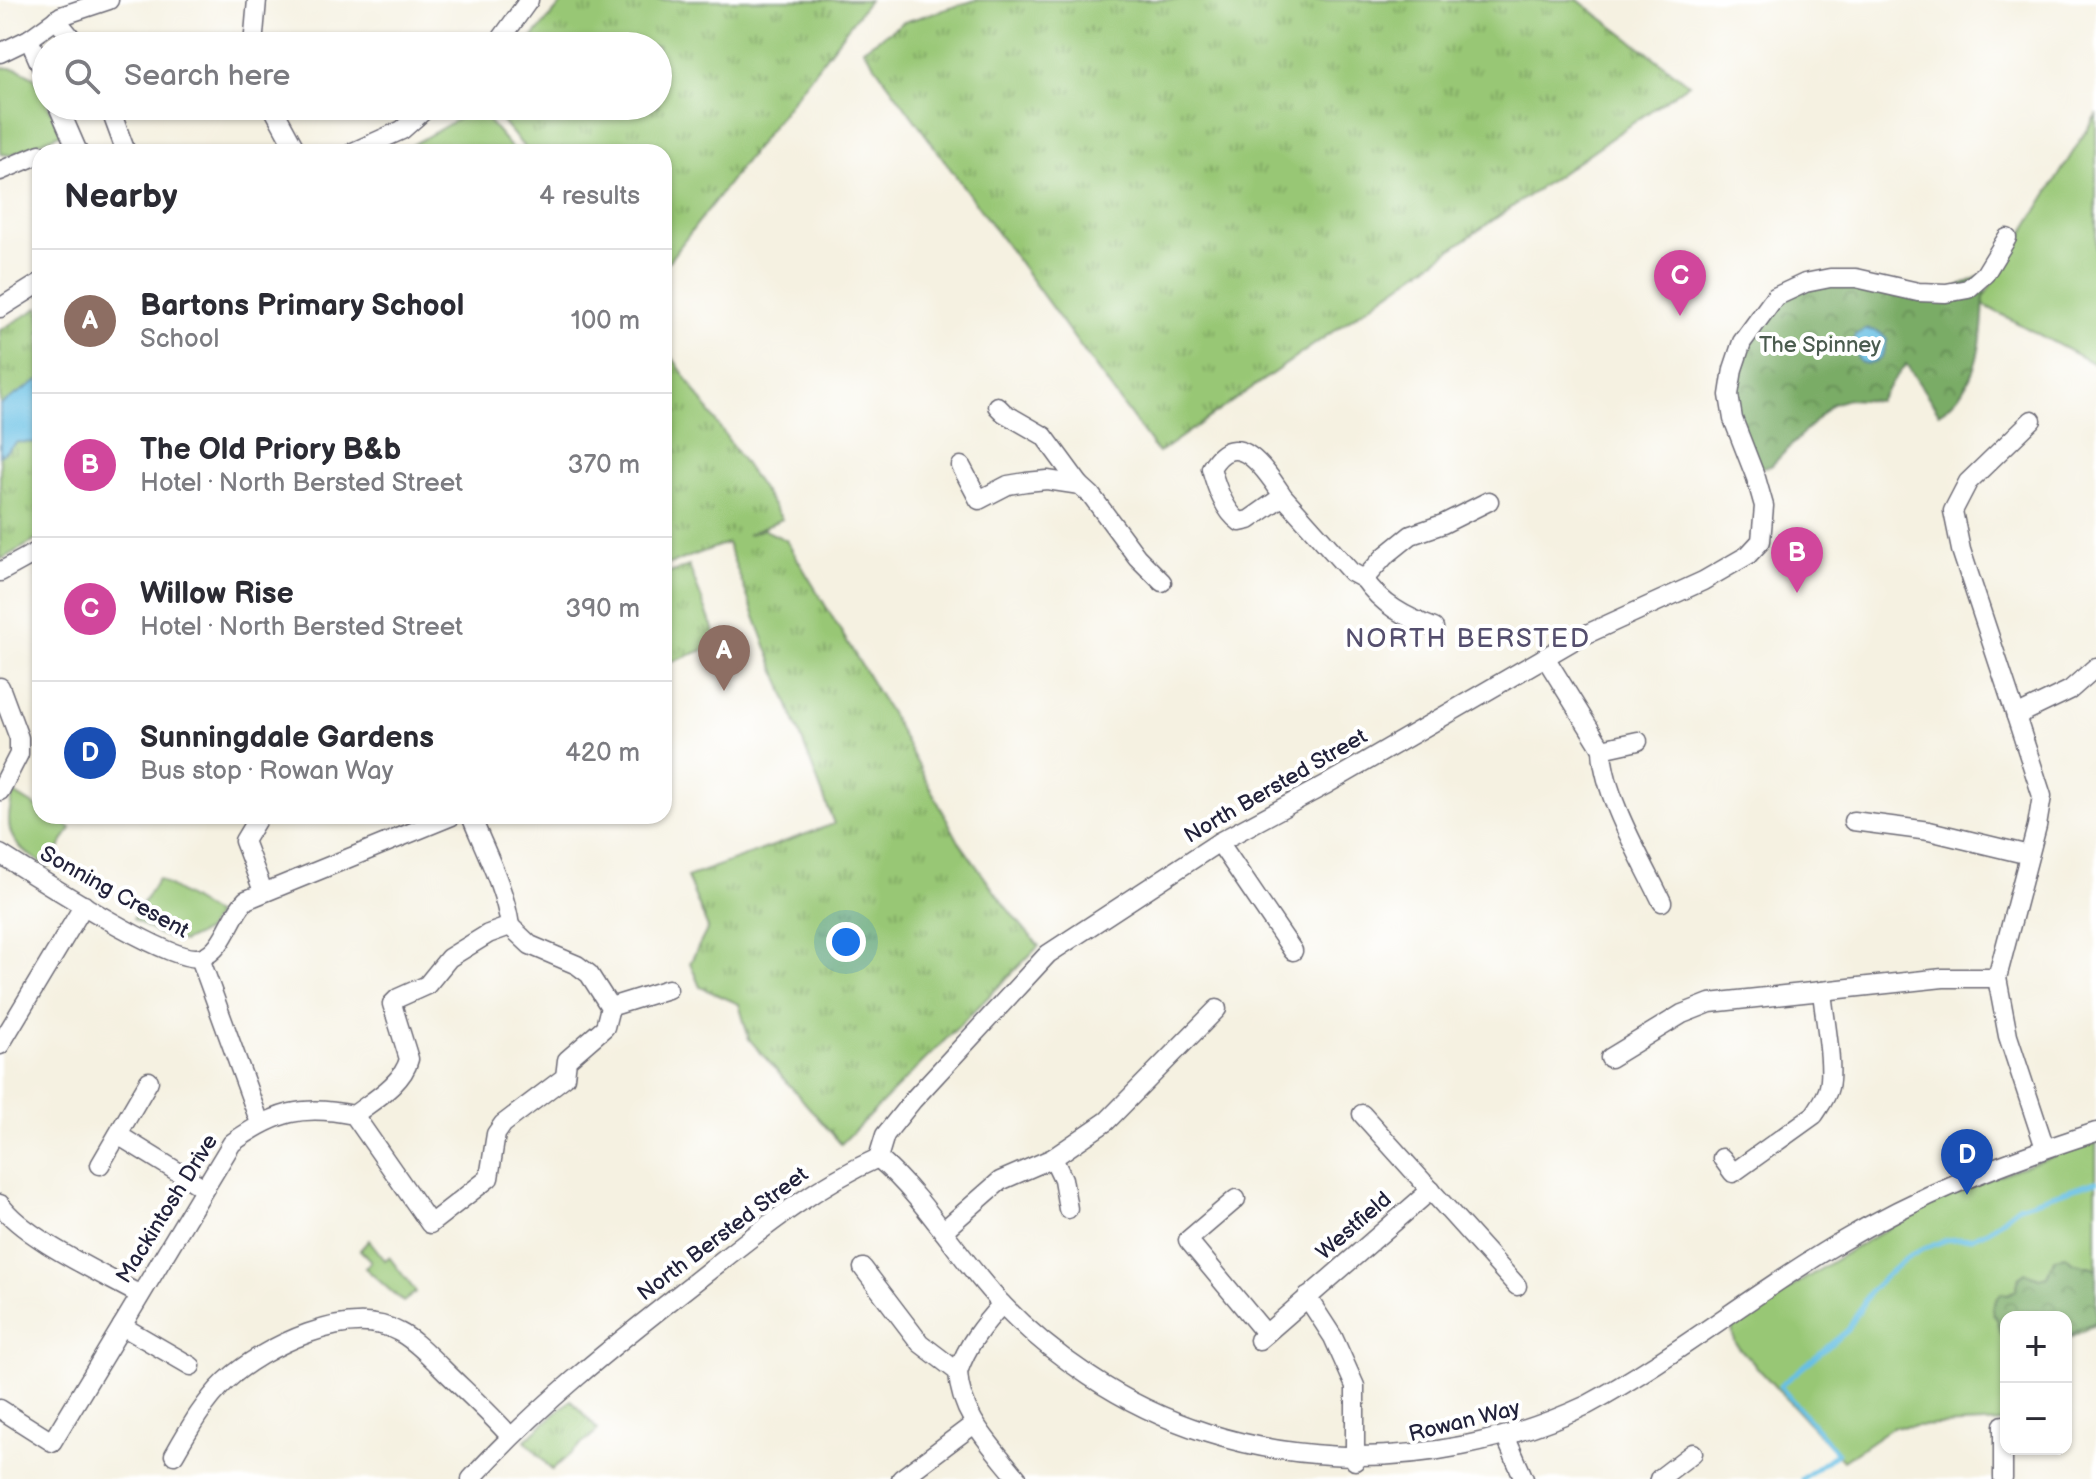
<!DOCTYPE html>
<html lang="en">
<head>
<meta charset="utf-8">
<style>
  body { margin:0; font-family:"Balsamiq Sans",sans-serif; background:#f2f2f3; color:#2b2b33 }
  .controls { position:absolute; right:24px; bottom:24px; display:grid; overflow:hidden; border-radius:16px; box-shadow:0 2px 6px #0004 }
  .controls button { width:72px; height:72px; display:grid; place-items:center; padding:0; border:0; border-bottom:2px solid #e1e1e2; background:#fff; color:#2b2b33; font:40px sans-serif }
  .you { position:absolute; left:846px; top:942px; width:28px; height:28px; margin:-20px; border:6px solid #fff; border-radius:50%; background:#1a73e8; box-shadow:0 0 0 12px #1a73e833 }
  .badge { display:grid; place-items:center; width:52px; height:52px; border-radius:50%; background:#1a73e8; color:#fff; font-size:26px; font-weight:700 }
  .pin { position:absolute; translate:-50% -66px; filter:drop-shadow(0 2px 4px #0008) }
  .pin::after { content:''; position:absolute; top:42px; width:28px; height:24px; background:inherit; clip-path:polygon(0 0,100% 0,50% 100%) }
  .list { margin:0; padding:0; list-style:none }
  h2 { display:flex; justify-content:space-between; align-items:center; height:104px; margin:0; padding:0 32px; font-size:34px }
  h2 small { font-size:26px; font-weight:400; color:#7c7c81 }
  .list li { display:grid; grid-template-columns:52px 1fr auto; gap:24px; align-items:center; box-sizing:border-box; height:144px; padding:0 32px; border-top:2px solid #e1e1e2 }
  .list b { display:block; font-size:30px; white-space:nowrap }
  .list p { margin:0; font-size:26px; white-space:nowrap; color:#7c7c81 }
  .list em { font-size:26px; font-style:normal; color:#7c7c81 }
  .icon { flex:none; width:44px; height:44px; fill:none; stroke:currentColor; stroke-width:2; stroke-linecap:round; stroke-linejoin:round }
  .map { position:relative; flex:none; width:2096px; height:1479px; overflow:hidden }
  .search { position:absolute; background:#fff; box-shadow:0 2px 6px #0004; left:32px; top:32px; width:640px; height:88px; display:flex; align-items:center; gap:20px; box-sizing:border-box; padding:0 28px; border-radius:44px; color:#7c7c81; font-size:30px }
  .panel { position:absolute; background:#fff; box-shadow:0 2px 6px #0004; left:32px; top:144px; width:640px; height:680px; border-radius:24px }
  .map>svg:first-child { display:block }
</style>
</head>
<body>
<div class="map">
<svg width="2096" height="1479" viewBox="0 0 2096 1479">
  <defs>
    <pattern id="forest-crowns" width="20" height="18" patternUnits="userSpaceOnUse" patternTransform="scale(2)"><rect width="20" height="18" fill="#7aac66"/><path d="M2 6a3 3 0 1 1 6 0M12 15a3 3 0 1 1 6 0" fill="none" stroke="#648c55"/></pattern>
    <pattern id="park-tufts" width="24" height="20" patternUnits="userSpaceOnUse" patternTransform="scale(2)"><rect width="24" height="20" fill="#98c775"/><path d="M3 7l-1-3M5 7V3M7 7l1-3M15 17l-1-3M17 17v-4M19 17l1-3" fill="none" stroke="#7ca161"/></pattern>
  </defs>
  <rect width="100%" height="100%" fill="#fff"/>
  <filter id="ink" filterUnits="userSpaceOnUse"><feTurbulence type="fractalNoise" baseFrequency=".0125" numOctaves="2"/><feDisplacementMap in="SourceGraphic" scale="16" xChannelSelector="R" yChannelSelector="G"/><feConvolveMatrix kernelMatrix="1 2 1 2 8 2 1 2 1" color-interpolation-filters="sRGB"/></filter>
  <filter id="wash" filterUnits="userSpaceOnUse"><feTurbulence type="fractalNoise" baseFrequency=".006" numOctaves="4" result="noise"/><feDisplacementMap in="SourceGraphic" scale="32" xChannelSelector="R" yChannelSelector="G"/><feGaussianBlur stdDeviation="1.8" result="paint"/><feColorMatrix in="noise" values="0 0 0 0 0 0 0 0 0 0 0 0 0 0 0 0 0 1.4 0 .05"/><feComposite in="paint" operator="in"/></filter>
  <g filter="url(#wash)">
    <rect width="100%" height="100%" fill="#f5f1e1"/>
    <g fill="#98c775" stroke="#5d7458" stroke-width="2">
      <path d="M0,67L18,69L34,77L62,133L10,155L1,154Z"/>
      <path d="M477,108L515,152H400Z"/>
      <path d="M2096,115V365L1980,303Z"/>
      <path d="M14,793L40,809V816H51L71,828L48,867C15,847 0,836 14,793Z"/>
      <path d="M158,879L216,915L206,931L183,942L158,934L133,919Z"/>
      <path d="M2096,1143V1324L2066,1340V1317H2006V1422L1893,1427L1843,1461L1734,1342L1732,1326C1792,1287 1851,1248 1914,1214C1971,1183 2034,1161 2096,1143Z"/>
      <path d="M369,1240L385,1260L389,1257L416,1292L403,1302L365,1268L371,1261L360,1250Z"/>
    </g>
    <g fill="url(#forest-crowns)" stroke="#4e6750" stroke-width="2">
      <path d="M1985,274C1982,324 1987,382 1939,413L1906,364L1878,401L1848,399L1832,404L1771,466L1752,468L1733,419V369L1757,318L1805,283L1946,293Z"/>
      <path d="M2066,1256L2072,1262L2096,1268V1322L2081,1328L2066,1339V1317H2006V1338L2003,1337C1998,1331 2002,1324 1993,1313V1306L2001,1293L2008,1294L2016,1290L2019,1278L2025,1273L2040,1278L2047,1276L2055,1258Z"/>
    </g>
    <g fill="url(#park-tufts)" stroke="#5d7458" stroke-width="2">
      <path d="M565,0H869L664,267V152H528L489,106H658V46H525Z"/>
      <path d="M976,0H1578L1689,84L1158,453L863,49L904,22Z"/>
      <path d="M40,307V538L0,560V330Z"/>
      <path d="M664,345L782,519L747,535L763,529L786,540L893,718L958,840L1005,906L1039,946L841,1144L749,1039L739,1004L700,987L690,963L708,928L687,877L834,824L727,543L664,566Z"/>
      <path d="M689,566L719,644L664,665V575Z"/>
      <path d="M571,1400L598,1430L552,1470L525,1440Z"/>
    </g>
    <g fill="#67c0e4" stroke="#447190" stroke-width="2">
      <path d="M1866,329L1879,332L1887,339C1885,355 1878,368 1860,362L1854,350L1855,335Z"/>
      <path d="M40,379V443L17,442L0,456V405Z"/>
    </g>
    <g fill="none" stroke-linecap="round" stroke-linejoin="round">
      <path stroke="#67c0e4" stroke-width="5" d="M1802,1479L1837,1453L1780,1386L1848,1330L1870,1291L1901,1262L1921,1250L1946,1240L1971,1238L1989,1230L2019,1206L2096,1181"/>
    </g>
  </g>
  <g filter="url(#ink)">
    <g fill="none" stroke-linecap="round" stroke-linejoin="round">
      <g stroke="#6c6a75" stroke-width="21">
        <g id="minor">
          <path d="M56,19L78,46"/>
          <path d="M29,39L46,78"/>
          <path d="M253,46L257,0"/>
          <path d="M496,46L529,0"/>
          <path d="M0,53L29,39L61,16L109,0"/>
          <path d="M58,106L78,152"/>
          <path d="M109,106L126,152"/>
          <path d="M272,106L297,152"/>
          <path d="M353,152L402,130L429,106"/>
          <path d="M0,171L40,154"/>
          <path d="M0,308L40,283"/>
          <path d="M997,406L1004,413L1044,436L1080,485"/>
          <path d="M961,466L979,500L1008,485L1026,482L1047,480L1080,485L1091,495L1137,557L1162,582"/>
          <path d="M1283,496C1267,472 1237,424 1211,468C1216,486 1224,511 1240,522L1249,520L1283,496L1351,572L1364,579"/>
          <path d="M0,572L40,550"/>
          <path d="M1434,628C1405,617 1382,605 1364,579L1385,556L1411,535L1443,524L1489,501"/>
          <path d="M1545,657L1602,749L1638,741"/>
          <path d="M0,687L19,738V754L0,791"/>
          <path d="M2016,716L1961,550L1953,511L1968,482L2032,420"/>
          <path d="M1602,749C1603,795 1642,860 1662,902"/>
          <path d="M259,816L244,841L263,891"/>
          <path d="M471,816C485,851 505,888 510,926"/>
          <path d="M1853,821L1929,831L2029,855"/>
          <path d="M1219,842L1293,951"/>
          <path d="M0,854C31,873 173,967 202,957C224,950 230,916 246,900L452,816"/>
          <path d="M200,958L260,1123"/>
          <path d="M1997,978L2008,1036L2045,1148"/>
          <path d="M610,1007L668,989"/>
          <path d="M0,1045L84,905"/>
          <path d="M1610,1058L1682,1014L1710,1003L1943,978H1997L2037,826L2042,796L2016,716L2070,690L2096,667"/>
          <path d="M1362,1114L1517,1286"/>
          <path d="M118,1135L204,1188"/>
          <path d="M878,1158L885,1135L913,1100L1048,954L1219,842L1327,784L1578,638L1703,581L1748,555L1761,541L1764,506L1756,478L1733,419L1729,395L1733,369L1742,342L1775,297L1805,283L1830,278H1856L1918,292L1946,293L1968,289L1985,274L2007,238"/>
          <path d="M878,1158C927,1200 958,1258 1002,1304C1027,1330 1059,1356 1089,1376C1236,1475 1429,1479 1587,1405C1674,1358 1752,1294 1837,1244C1919,1195 2005,1161 2096,1132"/>
          <path d="M1053,1158L1063,1179L1068,1209"/>
          <path d="M1722,1158L1733,1173L1814,1115C1819,1107 1827,1097 1829,1087C1834,1064 1824,1016 1822,991"/>
          <path d="M100,1165L149,1081"/>
          <path d="M1236,1199L1188,1240L1266,1334"/>
          <path d="M0,1204C22,1237 103,1274 140,1295"/>
          <path d="M943,1231L1000,1181L1053,1158L1107,1121L1217,1009"/>
          <path d="M863,1268L920,1343L958,1372C960,1416 992,1446 1018,1479"/>
          <path d="M1307,1297L1333,1337L1355,1386V1461"/>
          <path d="M122,1326L232,1143C275,1112 302,1104 354,1115L430,1224L489,1178L496,1134L503,1124L565,1077L567,1060L605,1027L610,1007L589,974L577,965L530,945L510,926L488,934L449,958L427,985L398,998L392,1004L409,1059C403,1084 372,1101 354,1115"/>
          <path d="M1259,1340L1431,1190"/>
          <path d="M958,1372C967,1345 983,1325 1002,1304"/>
          <path d="M0,1409L52,1442L122,1326L191,1366"/>
          <path d="M1506,1438L1524,1479"/>
          <path d="M174,1455C189,1429 204,1402 226,1381C263,1347 350,1304 399,1332C415,1340 428,1355 441,1367C464,1390 488,1411 510,1436"/>
          <path d="M471,1479C537,1406 614,1345 691,1285C751,1238 808,1189 878,1158"/>
          <path d="M901,1479L974,1424"/>
          <path d="M1659,1479L1693,1453"/>
          <path d="M2003,1479V1425"/>
        </g>
      </g>
      <use href="#minor" stroke="#fff" stroke-width="18"/>
    </g>
  </g>
  <g text-anchor="middle" stroke-width="8" stroke-linejoin="round" paint-order="stroke">
    <g font-size="22" fill="#4b5c4f" stroke="#fff">
      <text x="1820" y="352">The Spinney</text>
    </g>
    <g font-size="22" fill="#22223b" stroke="#fff">
      <text transform="translate(1275 785) rotate(-30)" y="8">North Bersted Street</text>
      <text transform="translate(115 891) rotate(29)" y="8">Sonning Cresent</text>
      <text transform="translate(166 1208) rotate(-58)" y="8">Mackintosh Drive</text>
      <text transform="translate(1353 1225) rotate(-41)" y="8">Westfield</text>
      <text transform="translate(722 1233) rotate(-37)" y="8">North Bersted Street</text>
      <text transform="translate(1464 1420) rotate(-14)" y="8">Rowan Way</text>
    </g>
    <g font-size="26" letter-spacing="2" fill="#554f6e" stroke="#fff">
      <text x="1468" y="647">NORTH BERSTED</text>
    </g>
  </g>
</svg>
<div class="controls">
<button>+</button>
<button>−</button>
</div>
<div class="you"></div>
<div class="pin badge" style="left:724px;top:691px;background:#8d6e63">A</div>
<div class="pin badge" style="left:1797px;top:593px;background:#d1479c">B</div>
<div class="pin badge" style="left:1680px;top:316px;background:#d1479c">C</div>
<div class="pin badge" style="left:1967px;top:1195px;background:#1a4fb4">D</div>
<div class="search"><svg class="icon" aria-label="search" viewBox="0 0 24 24"><circle cx="10" cy="10" r="6"/><path d="M15 15l6 6"/></svg>Search here</div>
<section class="panel">
<h2>Nearby<small>4 results</small></h2>
<ul class="list">
<li><span class="badge" style="background:#8d6e63">A</span><div><b>Bartons Primary School</b><p>School</p></div><em>100 m</em></li>
<li><span class="badge" style="background:#d1479c">B</span><div><b>The Old Priory B&amp;b</b><p>Hotel · North Bersted Street</p></div><em>370 m</em></li>
<li><span class="badge" style="background:#d1479c">C</span><div><b>Willow Rise</b><p>Hotel · North Bersted Street</p></div><em>390 m</em></li>
<li><span class="badge" style="background:#1a4fb4">D</span><div><b>Sunningdale Gardens</b><p>Bus stop · Rowan Way</p></div><em>420 m</em></li>
</ul>
</section>
</div>
</body>
</html>
